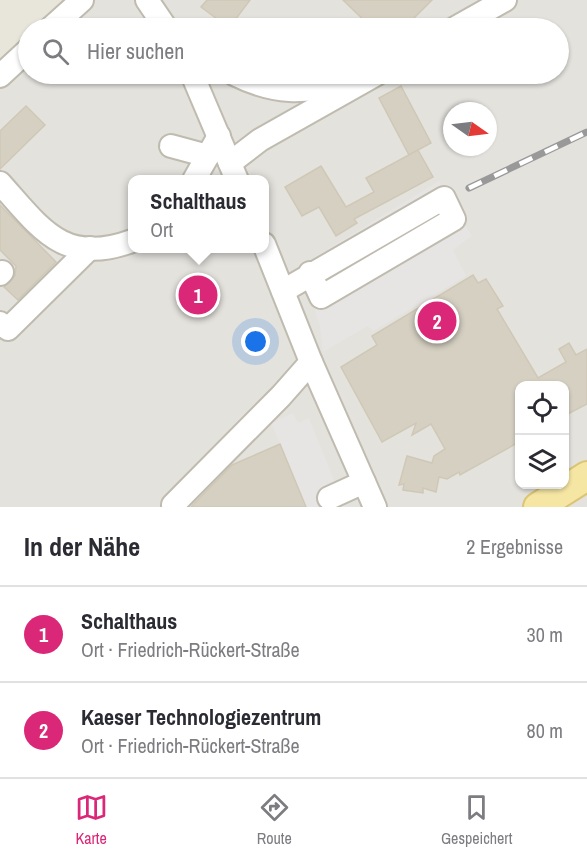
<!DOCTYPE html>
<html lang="de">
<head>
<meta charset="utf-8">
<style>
  body { margin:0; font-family:"Archivo Narrow",sans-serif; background:#f2f2f3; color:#2b2b33 }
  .controls { position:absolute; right:18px; bottom:18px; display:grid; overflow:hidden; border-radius:12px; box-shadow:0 2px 4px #0004 }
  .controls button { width:54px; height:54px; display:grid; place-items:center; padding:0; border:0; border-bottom:2px solid #e1e1e2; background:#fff; color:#2b2b33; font:30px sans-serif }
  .compass { position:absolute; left:443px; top:102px; width:54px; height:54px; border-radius:50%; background:#fff; box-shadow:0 2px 4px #0004; rotate:104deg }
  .you { position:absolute; left:256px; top:342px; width:21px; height:21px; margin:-15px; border:4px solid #fff; border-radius:50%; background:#1a73e8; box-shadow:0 0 0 9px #1a73e833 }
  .badge { display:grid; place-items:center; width:39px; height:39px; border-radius:50%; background:#db2777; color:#fff; font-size:20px; font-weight:700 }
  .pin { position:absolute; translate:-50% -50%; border:3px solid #fff; box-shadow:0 2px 6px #0006 }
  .popup { position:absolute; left:128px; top:175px; width:141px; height:78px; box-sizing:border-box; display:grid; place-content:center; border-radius:12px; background:#fff; filter:drop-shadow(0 2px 4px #0005); font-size:20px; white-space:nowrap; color:#7c7c81 }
  .popup b { font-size:22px; color:#2b2b33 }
  .popup::after { content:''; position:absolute; left:50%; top:100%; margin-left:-12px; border:12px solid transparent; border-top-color:#fff }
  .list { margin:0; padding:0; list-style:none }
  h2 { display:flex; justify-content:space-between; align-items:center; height:78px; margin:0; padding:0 24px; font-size:26px }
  h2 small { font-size:20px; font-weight:400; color:#7c7c81 }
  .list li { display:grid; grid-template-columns:39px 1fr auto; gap:18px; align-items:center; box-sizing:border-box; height:96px; padding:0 24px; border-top:2px solid #e1e1e2 }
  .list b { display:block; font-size:22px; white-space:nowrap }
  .list p { margin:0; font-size:20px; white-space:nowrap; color:#7c7c81 }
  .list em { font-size:20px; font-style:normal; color:#7c7c81 }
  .icon { flex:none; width:33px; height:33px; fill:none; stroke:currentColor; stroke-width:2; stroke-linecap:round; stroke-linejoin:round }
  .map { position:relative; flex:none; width:587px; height:507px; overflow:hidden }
  .search { position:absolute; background:#fff; box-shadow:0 2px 4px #0004; left:18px; right:18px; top:18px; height:66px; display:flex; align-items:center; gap:15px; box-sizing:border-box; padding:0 21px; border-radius:33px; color:#7c7c81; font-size:22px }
  .sheet { height:270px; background:#fff }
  nav { display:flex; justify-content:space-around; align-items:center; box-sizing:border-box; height:84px; border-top:2px solid #e1e1e2; background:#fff; font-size:16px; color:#7c7c81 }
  nav a { display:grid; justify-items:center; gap:3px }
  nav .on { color:#db2777 }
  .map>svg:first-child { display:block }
</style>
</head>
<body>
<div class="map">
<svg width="587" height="507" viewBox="0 0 587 507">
  <rect width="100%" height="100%" fill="#f5f3ec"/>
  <path fill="#e8e5da" d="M0,0H75L44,28H28V43L0,70Z"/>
  <path fill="#e4e2dd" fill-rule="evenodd" d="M75,0H587V507H0V70L28,43V74H558V28H44ZM452,111H488V147H452ZM132,180H264V248H132ZM520,386H564V484H520Z"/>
  <g fill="#e7e5e3">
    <path d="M439,181L472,236L453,250L466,276L373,331L368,326L323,352L320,326L300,266Z"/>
    <path d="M293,413L298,423L309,418L345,507H307L271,423Z"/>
  </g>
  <g fill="#d5d0c2" stroke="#d0c8b6" stroke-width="1.5">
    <path d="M207,0H250L229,28L201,7Z"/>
    <path d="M343,0H432L404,28H372Z"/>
    <path d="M401,86L431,143L409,155L379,98Z"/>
    <path d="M26,106L45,125L0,169V131Z"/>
    <path d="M418,150L433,177L354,219L357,223L336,236L319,207L302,216L285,187L321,166L346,207L374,192L366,178Z"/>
    <path d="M0,205L56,262L18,300L4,287L15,276L16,266L0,250Z"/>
    <path d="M473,275L478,283L486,279L503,306L497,309L538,378L566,362L559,349L569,343L576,355L587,349V404L564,416V386H519V442L460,475L459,472L447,479L439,477L436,492L423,488V493L403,490L404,484L399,485L407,456L432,463L434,456L445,449L431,424L412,435L416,423L382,442L341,367L377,345L372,336Z"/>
    <path d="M193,279L214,299L203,311L182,291Z"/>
    <path d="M280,444L306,507H191L232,465Z"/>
  </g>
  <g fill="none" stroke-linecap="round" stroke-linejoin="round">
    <g stroke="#bfbbaf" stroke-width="26">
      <g id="minor">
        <path d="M147,0L166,28"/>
        <path d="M51,28L82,0"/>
        <path d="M455,28L505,0"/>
        <path d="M192,74L237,180"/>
        <path d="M234,74C276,95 302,92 347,85"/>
        <path d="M0,76L28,50"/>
        <path d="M171,146L208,156"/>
        <path d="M230,163L260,140L377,74"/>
        <path d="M194,180L219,136"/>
        <path d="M0,183C41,229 64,266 132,241"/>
        <path d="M264,244L311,362L375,507"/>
        <path d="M0,274L2,272"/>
        <path d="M283,291L444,198L454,219L321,297L310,273"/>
        <path d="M0,323L8,329L90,248"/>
        <path d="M329,498L364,482"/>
        <path d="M173,505L281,396L311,362"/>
      </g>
    </g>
    <g stroke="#dbc574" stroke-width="32">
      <path id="major" d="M538,507L587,476"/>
    </g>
    <use href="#minor" stroke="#fff" stroke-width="22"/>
    <use href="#major" stroke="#f6e6a3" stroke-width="28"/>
    <g stroke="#999" stroke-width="7">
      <path id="rail" d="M469,188L587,132"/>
    </g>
    <use href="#rail" stroke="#fff" stroke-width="4.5" stroke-dasharray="14" stroke-linecap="butt"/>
  </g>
</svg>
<div class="controls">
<button><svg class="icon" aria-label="locate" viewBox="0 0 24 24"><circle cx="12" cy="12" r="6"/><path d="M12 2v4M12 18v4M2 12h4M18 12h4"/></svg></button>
<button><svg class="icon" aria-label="layers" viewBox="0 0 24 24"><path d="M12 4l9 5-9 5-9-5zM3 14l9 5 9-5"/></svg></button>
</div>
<svg class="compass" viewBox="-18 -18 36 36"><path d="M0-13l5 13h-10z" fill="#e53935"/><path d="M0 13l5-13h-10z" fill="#7c7c81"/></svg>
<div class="you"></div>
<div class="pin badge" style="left:198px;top:295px">1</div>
<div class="popup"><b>Schalthaus</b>Ort</div>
<div class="pin badge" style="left:437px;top:321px">2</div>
<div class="search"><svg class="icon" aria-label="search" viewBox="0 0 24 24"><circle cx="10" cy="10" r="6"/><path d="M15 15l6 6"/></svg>Hier suchen</div>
</div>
<section class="sheet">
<h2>In der Nähe<small>2 Ergebnisse</small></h2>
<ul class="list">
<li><span class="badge">1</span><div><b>Schalthaus</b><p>Ort · Friedrich-Rückert-Straße</p></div><em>30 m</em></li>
<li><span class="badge">2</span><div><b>Kaeser Technologiezentrum</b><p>Ort · Friedrich-Rückert-Straße</p></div><em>80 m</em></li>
</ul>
</section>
<nav>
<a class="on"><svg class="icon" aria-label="map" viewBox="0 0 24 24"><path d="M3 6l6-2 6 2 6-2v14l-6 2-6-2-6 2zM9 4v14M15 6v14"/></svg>Karte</a>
<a><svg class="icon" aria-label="directions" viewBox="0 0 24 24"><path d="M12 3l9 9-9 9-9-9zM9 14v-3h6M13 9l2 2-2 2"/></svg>Route</a>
<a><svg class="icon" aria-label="saved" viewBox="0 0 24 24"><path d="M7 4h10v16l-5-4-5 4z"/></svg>Gespeichert</a>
</nav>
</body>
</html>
